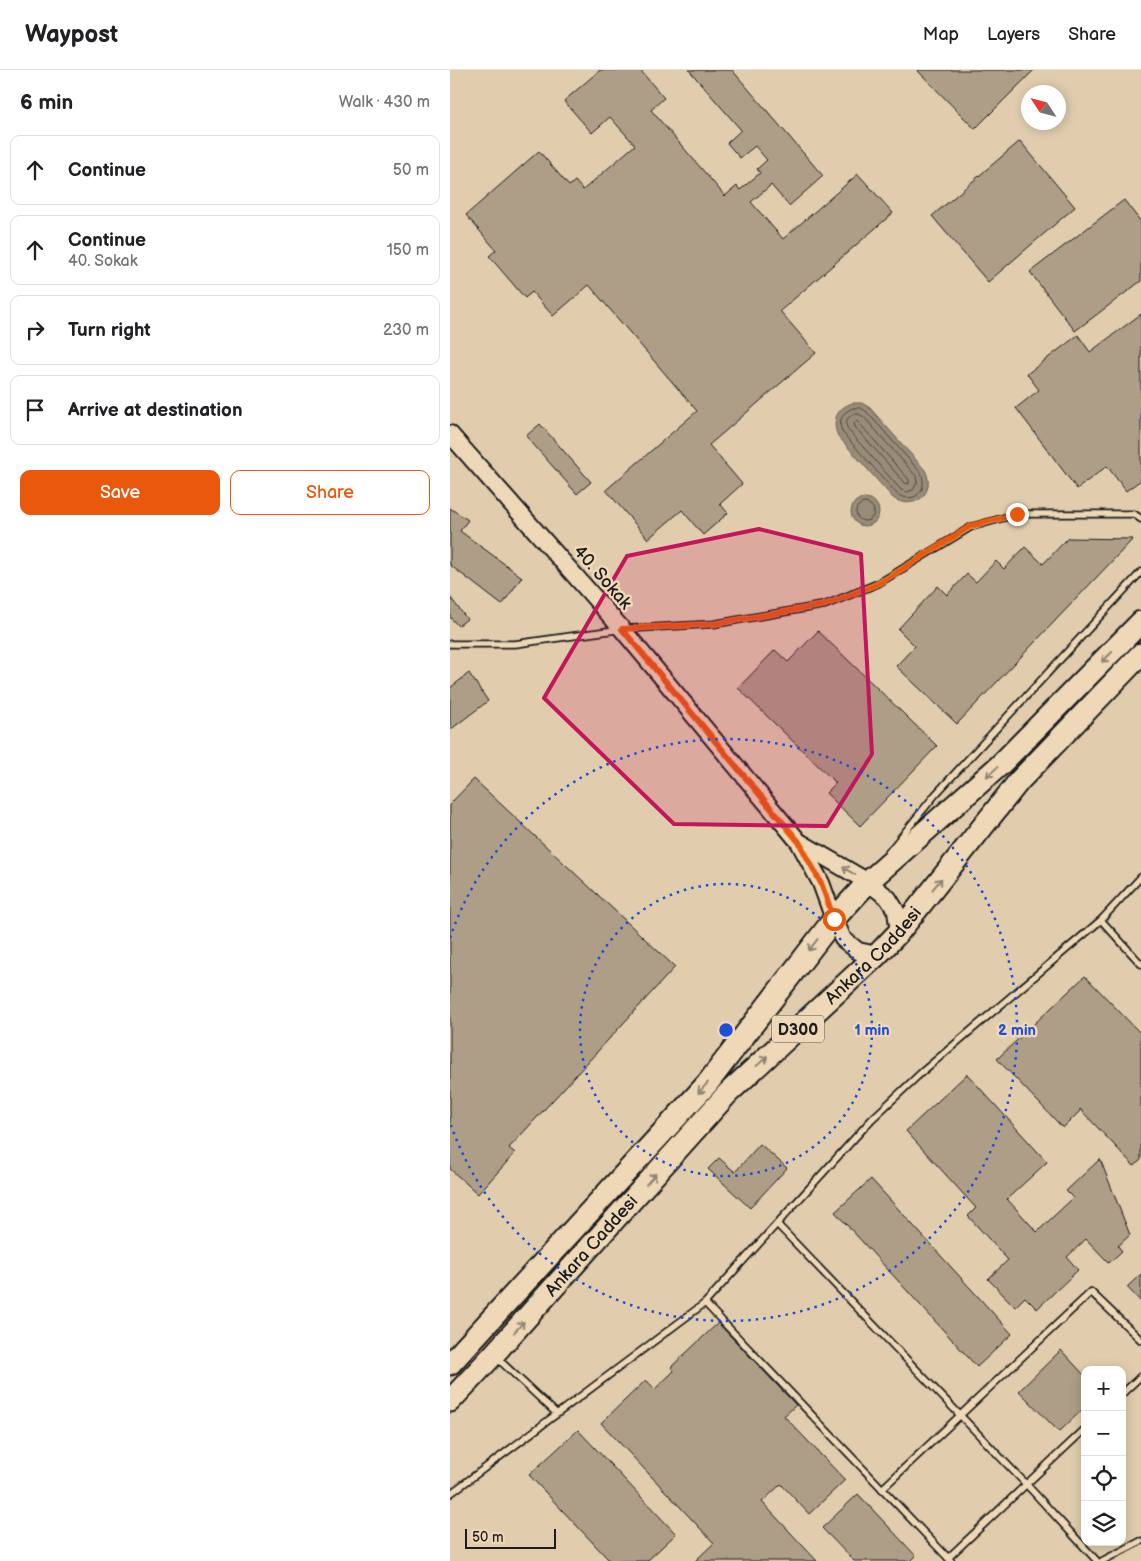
<!DOCTYPE html>
<html lang="en">
<head>
<meta charset="utf-8">
<style>
  body { margin:0; font-family:"Balsamiq Sans",sans-serif; background:#f6f6f6; color:#202124 }
  .controls { position:absolute; right:15px; bottom:15px; display:grid; overflow:hidden; border-radius:10px; box-shadow:0 2px 12px #0003 }
  .controls button { width:45px; height:45px; display:grid; place-items:center; padding:0; border:0; border-bottom:1px solid #e0e0e0; background:#fff; color:#202124; font:25px sans-serif }
  .compass { position:absolute; left:571px; top:15px; width:45px; height:45px; border-radius:50%; background:#fff; box-shadow:0 2px 12px #0003; rotate:306deg }
  .scale { position:absolute; left:15px; bottom:12px; width:91px; box-sizing:border-box; padding-left:5px; border:2px solid #1c1c1c; border-top:0; font-size:14px; line-height:18px; white-space:nowrap; color:#1c1c1c; -webkit-text-stroke:4px #eed8b7; paint-order:stroke }
  .stop { position:absolute; width:15px; height:15px; margin:-11px; border:4px solid #ea580c; border-radius:50%; background:#fff }
  .stop.end { background:#ea580c; border-color:#fff; box-shadow:0 1px 5px #0008 }
  .list { margin:0; padding:0; list-style:none }
  h2 { display:flex; justify-content:space-between; align-items:center; height:65px; margin:0; padding:0 20px; font-size:21px }
  h2 small { font-size:16px; font-weight:400; color:#757577 }
  .list li { display:grid; grid-template-columns:32px 1fr auto; gap:15px; align-items:center; box-sizing:border-box; height:70px; margin:0 10px 10px; padding:0 10px; border:1px solid #e0e0e0; border-radius:10px }
  .list b { display:block; font-size:19px; white-space:nowrap }
  .list p { margin:0; font-size:16px; white-space:nowrap; color:#757577 }
  .list em { font-size:16px; font-style:normal; color:#757577 }
  .actions { display:flex; gap:10px; padding:15px 20px }
  .actions a { flex:1; padding:11px 0; border:1px solid #ea580c; border-radius:10px; text-align:center; font-size:18px; color:#ea580c }
  .actions .main { background:#ea580c; color:#fff }
  .icon { flex:none; width:28px; height:28px; fill:none; stroke:currentColor; stroke-width:2; stroke-linecap:round; stroke-linejoin:round }
  .map { position:relative; flex:none; width:691px; height:1491px; overflow:hidden }
  header { display:flex; align-items:center; gap:30px; box-sizing:border-box; height:70px; padding:0 25px; background:#fff; border-bottom:1px solid #e0e0e0 }
  header strong { font-size:24px }
  nav { display:flex; gap:28px; margin-inline-start:auto; font-size:18px }
  main { display:flex }
  aside { flex:1; background:#fff }
  .map>svg:first-child { display:block }
</style>
</head>
<body>
<header>
<strong>Waypost</strong>
<nav><a>Map</a><a>Layers</a><a>Share</a></nav>
</header>
<main>
<aside>
<h2>6 min<small>Walk · 430 m</small></h2>
<ul class="list">
<li><svg class="icon" aria-label="ahead" viewBox="0 0 24 24"><path d="M12 20V5M6 11l6-6 6 6"/></svg><div><b>Continue</b></div><em>50 m</em></li>
<li><svg class="icon" aria-label="ahead" viewBox="0 0 24 24"><path d="M12 20V5M6 11l6-6 6 6"/></svg><div><b>Continue</b><p>40. Sokak</p></div><em>150 m</em></li>
<li><svg class="icon" aria-label="right" viewBox="0 0 24 24"><path d="M7 20v-9h11M14 6l5 5-5 5"/></svg><div><b>Turn right</b></div><em>230 m</em></li>
<li><svg class="icon" aria-label="arrive" viewBox="0 0 24 24"><path d="M6 21V4h12l-3 4 3 4H6"/></svg><div><b>Arrive at destination</b></div></li>
</ul>
<div class="actions"><a class="main">Save</a><a>Share</a></div>
</aside>
<div class="map">
<svg width="691" height="1491" viewBox="0 0 691 1491">
  <rect width="100%" height="100%" fill="#e1cdae"/>
  <filter id="ink" filterUnits="userSpaceOnUse"><feTurbulence type="fractalNoise" baseFrequency=".02" numOctaves="2"/><feDisplacementMap in="SourceGraphic" scale="10" xChannelSelector="R" yChannelSelector="G"/><feConvolveMatrix kernelMatrix="1 2 1 2 8 2 1 2 1" color-interpolation-filters="sRGB"/></filter>
  <g filter="url(#ink)">
    <g fill="#988b77" stroke="#665f53">
      <path d="M403,333H412L420,338L475,400C487,423 464,442 443,428L388,366C381,351 387,337 403,333Z"/>
      <circle cx="415" cy="442" r="14"/>
    </g>
    <g fill="none" stroke-linecap="round" stroke-linejoin="round">
      <g stroke="#4e4840" stroke-width="1">
        <path d="M404,338H411L417,342L471,403C479,421 463,435 447,424L393,363C387,352 392,341 404,338Z"/>
        <path d="M404,344H409L414,347L466,406L467,413L463,420L457,422L451,420L399,361C394,354 396,347 404,344Z"/>
        <path d="M406,351L409,353L459,410V414L455,413L405,357L404,353Z"/>
        <circle cx="415" cy="442" r="9"/>
      </g>
    </g>
    <g fill="#ae9e87" stroke="#1c1c1c">
      <path d="M150,0H190L214,28L201,40L275,126L287,116L290,120L310,103L307,99L317,90L305,76L290,88L277,73L291,60L239,0H282L373,106L339,136L321,115L301,132L333,169L408,104L443,143L330,241L366,283L259,375L292,414L270,434L278,443L253,465L232,440L198,469L156,420L247,341L139,215L103,246L82,222L75,228L39,186L46,180L16,145L89,81L119,116L125,111L133,120L185,75L160,47L142,63L114,31Z"/>
      <path d="M467,0H584L525,59Z"/>
      <path d="M570,71L625,137L538,212L482,146Z"/>
      <path d="M674,130L691,152V211L625,261L580,202Z"/>
      <path d="M691,244V410L676,421L657,396L627,419L566,338L589,320L577,304L628,265L640,282Z"/>
      <path d="M90,354L141,412L127,424L76,366Z"/>
      <path d="M0,438L18,450L10,461L72,507L52,535L0,495Z"/>
      <path d="M618,468L683,469L507,654L446,596L465,576L448,559L488,516L497,525L517,504L526,512L546,491L554,499L575,477L593,494Z"/>
      <path d="M0,527L17,549L8,556L0,547Z"/>
      <path d="M368,561L487,676L410,756L376,723L386,713L288,618L325,580L338,592Z"/>
      <path d="M19,603L38,631L0,660V618Z"/>
      <path d="M24,709L225,897L59,1078L65,1083L28,1124L0,1099V734Z"/>
      <path d="M635,906L691,964V1090L684,1096L630,1039V1041L613,1058L547,989Z"/>
      <path d="M517,1004L597,1092L557,1129L587,1162L623,1128L616,1121L650,1089L680,1165L668,1176L672,1181L659,1193L636,1169L617,1187L628,1200L587,1239L575,1227L565,1237L538,1209L558,1190L518,1146L526,1138L456,1061Z"/>
      <path d="M310,1074L337,1098L300,1138L258,1099L269,1088L285,1102Z"/>
      <path d="M421,1109L562,1264L527,1297L385,1142Z"/>
      <path d="M691,1204V1232L677,1217Z"/>
      <path d="M268,1253L346,1335L334,1346L395,1410L359,1444L331,1414L312,1432L367,1491H245L264,1473L151,1353L196,1310L205,1319L224,1301L221,1297Z"/>
      <path d="M611,1280L635,1306V1337L609,1362L569,1321Z"/>
      <path d="M128,1360L226,1464L197,1491H160L79,1405Z"/>
      <path d="M408,1424L466,1486L461,1491H404L372,1458Z"/>
    </g>
    <g fill="none" stroke-linecap="round" stroke-linejoin="round">
      <g stroke="#1c1c1c" stroke-width="9">
        <g id="lane">
          <path d="M0,574H65L172,559L264,554L375,535L429,513L521,457L567,444H684L691,449"/>
          <path d="M438,783L485,725L691,502"/>
          <path d="M651,850L691,894"/>
          <path d="M327,1154L576,1414L647,1491"/>
          <path d="M255,1233L501,1491"/>
          <path d="M47,1288L106,1343"/>
          <path d="M672,1324L691,1306"/>
          <path d="M432,1419L641,1222L691,1270"/>
          <path d="M0,1424L255,1233L422,1049L472,1002L651,850L691,807"/>
          <path d="M498,1488L635,1359"/>
          <path d="M652,1491L691,1471"/>
        </g>
      </g>
      <g stroke="#1c1c1c" stroke-width="20">
        <g id="secondary">
          <path d="M0,364L172,559L349,772L371,813L384,849L393,869L408,881L427,885"/>
          <path d="M351,773L418,812L438,828L446,841L449,862"/>
        </g>
      </g>
      <g stroke="#1c1c1c" stroke-width="25">
        <g id="highway">
          <path d="M0,1294L257,1014L384,849L418,812L550,695L691,552"/>
          <path id="s1" d="M0,1331L44,1284L278,1023L427,885L449,862L569,711L691,584"/>
        </g>
      </g>
      <use href="#lane" stroke="#eed8b7" stroke-width="5.5"/>
      <use href="#secondary" stroke="#eed8b7" stroke-width="16"/>
      <use href="#highway" stroke="#eed8b7" stroke-width="21"/>
    </g>
    <defs><path id="oneway-shaft" d="M-6 0H5M1.5-3L5.5 0L1.5 3" fill="none" stroke-width="1.6" stroke-linecap="round" stroke-linejoin="round" transform="scale(1.25)"/></defs>
    <g stroke="#908371">
      <use href="#oneway-shaft" transform="translate(657 587) rotate(135)"/>
      <use href="#oneway-shaft" transform="translate(542 702) rotate(138)"/>
      <use href="#oneway-shaft" transform="translate(399 801) rotate(-149)"/>
      <use href="#oneway-shaft" transform="translate(487 814) rotate(-51)"/>
      <use href="#oneway-shaft" transform="translate(363 875) rotate(128)"/>
      <use href="#oneway-shaft" transform="translate(312 991) rotate(-43)"/>
      <use href="#oneway-shaft" transform="translate(253 1018) rotate(132)"/>
      <use href="#oneway-shaft" transform="translate(201 1109) rotate(-48)"/>
      <use href="#oneway-shaft" transform="translate(69 1257) rotate(-48)"/>
    </g>
  </g>
  <g fill="none" stroke-linecap="round" stroke-linejoin="round" filter="url(#ink)">
    <path stroke="#ea580c" stroke-width="6" d="M384,849L371,813L349,772L172,559L264,554L375,535L430,513L521,456L567,444"/>
  </g>
  <path fill="#c2185b" fill-opacity="0.2" stroke="#c2185b" stroke-width="4" stroke-linejoin="round" d="M309,459L411,484L422,684L377,756L224,754L94,628L177,486Z"/>
  <g fill="none" stroke="#1d4ed8" stroke-width="2.5" stroke-dasharray="2.5 5">
    <circle cx="276" cy="960" r="146"/>
    <path d="M0 868A291 291 0 1 1 0 1052"/>
  </g>
  <g text-anchor="middle" stroke-width="5" stroke-linejoin="round" paint-order="stroke">
    <rect fill="#eed8b7" stroke="#5b544a" stroke-width="1" x="322" y="945.5" width="52" height="27" rx="4"/>
    <g font-size="16" font-weight="bold" fill="#1c1c1c">
      <text x="348" y="965">D300</text>
    </g>
    <g font-size="18" fill="#1c1c1c" stroke="#eed8b7">
      <text transform="translate(153 507) rotate(49)" y="6">40. Sokak</text>
      <text dy="6" stroke="none"><textPath href="#s1" startOffset="615">Ankara Caddesi</textPath></text>
      <text dy="6" stroke="none"><textPath href="#s1" startOffset="210">Ankara Caddesi</textPath></text>
    </g>
  </g>
  <circle cx="276" cy="960" r="8" fill="#1d4ed8" stroke="#eed8b7" stroke-width="2.5"/>
  <g font-size="15" text-anchor="middle" font-weight="bold" fill="#1d4ed8" stroke="#eed8b7" stroke-width="5" stroke-linejoin="round" paint-order="stroke">
    <text x="422" y="965">1 min</text>
    <text x="567" y="965">2 min</text>
  </g>
</svg>
<div class="controls">
<button>+</button>
<button>−</button>
<button><svg class="icon" aria-label="locate" viewBox="0 0 24 24"><circle cx="12" cy="12" r="6"/><path d="M12 2v4M12 18v4M2 12h4M18 12h4"/></svg></button>
<button><svg class="icon" aria-label="layers" viewBox="0 0 24 24"><path d="M12 4l9 5-9 5-9-5zM3 14l9 5 9-5"/></svg></button>
</div>
<svg class="compass" viewBox="-18 -18 36 36"><path d="M0-13l5 13h-10z" fill="#e53935"/><path d="M0 13l5-13h-10z" fill="#757577"/></svg>
<div class="scale">50 m</div>
<div class="stop" style="left:384px;top:849px"></div>
<div class="stop end" style="left:567px;top:444px"></div>
</div>
</main>
</body>
</html>
